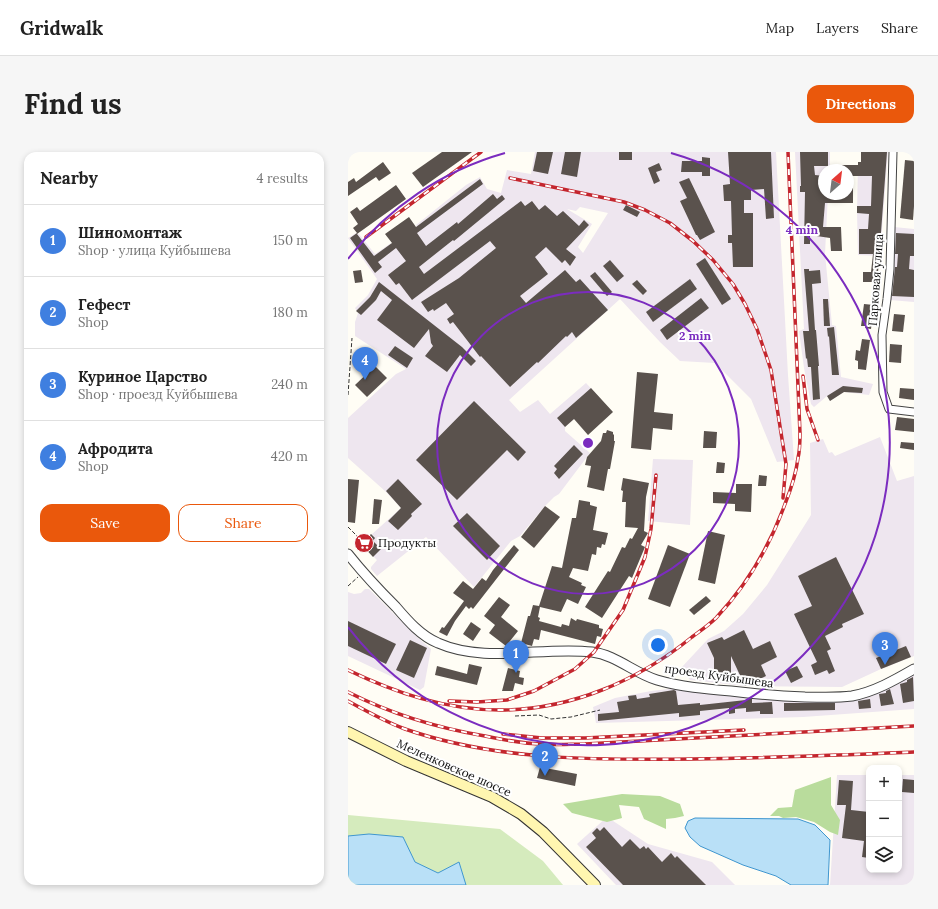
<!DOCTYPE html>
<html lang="en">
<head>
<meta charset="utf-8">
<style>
  body { margin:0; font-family:Lora,serif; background:#f6f6f6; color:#222 }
  .controls { position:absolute; right:12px; bottom:12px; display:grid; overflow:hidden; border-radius:8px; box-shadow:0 2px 6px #0003 }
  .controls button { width:36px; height:36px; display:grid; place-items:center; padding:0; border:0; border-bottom:1px solid #e0e0e0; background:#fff; color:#222; font:20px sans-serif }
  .compass { position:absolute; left:470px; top:12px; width:36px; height:36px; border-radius:50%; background:#fff; box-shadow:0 2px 6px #0003; rotate:28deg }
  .you { position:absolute; left:310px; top:493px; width:14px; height:14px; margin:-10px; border:3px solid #fff; border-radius:50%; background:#1a73e8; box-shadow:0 0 0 6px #1a73e833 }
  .badge { display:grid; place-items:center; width:26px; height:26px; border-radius:50%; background:#ea580c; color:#fff; font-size:13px; font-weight:700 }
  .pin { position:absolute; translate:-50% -33px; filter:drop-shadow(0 1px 2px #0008) }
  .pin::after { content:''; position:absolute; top:21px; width:14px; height:12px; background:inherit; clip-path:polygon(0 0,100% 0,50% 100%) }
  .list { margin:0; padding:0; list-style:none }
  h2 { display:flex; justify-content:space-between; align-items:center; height:52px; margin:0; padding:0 16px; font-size:17px }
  h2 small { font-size:13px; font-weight:400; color:#767676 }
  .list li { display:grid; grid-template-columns:26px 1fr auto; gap:12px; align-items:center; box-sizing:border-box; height:72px; padding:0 16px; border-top:1px solid #e0e0e0 }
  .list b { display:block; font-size:15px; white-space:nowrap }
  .list p { margin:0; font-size:13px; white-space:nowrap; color:#767676 }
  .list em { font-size:13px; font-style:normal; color:#767676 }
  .actions { display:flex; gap:8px; padding:12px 16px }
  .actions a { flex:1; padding:9px 0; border:1px solid #ea580c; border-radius:12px; text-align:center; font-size:14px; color:#ea580c }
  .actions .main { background:#ea580c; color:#fff }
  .icon { flex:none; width:22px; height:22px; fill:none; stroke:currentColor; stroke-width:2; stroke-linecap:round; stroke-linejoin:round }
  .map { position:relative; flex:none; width:566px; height:733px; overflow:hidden; border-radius:12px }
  header { display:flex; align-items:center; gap:24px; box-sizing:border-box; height:56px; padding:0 20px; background:#fff; border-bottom:1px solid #e0e0e0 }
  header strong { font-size:19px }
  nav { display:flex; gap:22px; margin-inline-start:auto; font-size:14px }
  .intro { display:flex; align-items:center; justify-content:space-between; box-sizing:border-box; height:96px; padding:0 24px }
  h1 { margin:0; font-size:28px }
  .button { padding:10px 18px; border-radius:12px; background:#ea580c; color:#fff; font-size:14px; font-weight:700 }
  main { display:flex; gap:24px; padding:0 24px }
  aside { flex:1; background:#fff; border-radius:12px; box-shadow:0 2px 6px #0003 }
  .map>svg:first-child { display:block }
</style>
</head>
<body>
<header>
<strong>Gridwalk</strong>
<nav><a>Map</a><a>Layers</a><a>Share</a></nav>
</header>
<div class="intro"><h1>Find us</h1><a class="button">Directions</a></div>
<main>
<aside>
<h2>Nearby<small>4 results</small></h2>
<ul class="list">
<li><span class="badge" style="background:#3f7fe0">1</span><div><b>Шиномонтаж</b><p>Shop · улица Куйбышева</p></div><em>150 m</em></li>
<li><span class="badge" style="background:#3f7fe0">2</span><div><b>Гефест</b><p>Shop</p></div><em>180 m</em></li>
<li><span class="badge" style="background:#3f7fe0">3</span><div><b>Куриное Царство</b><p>Shop · проезд Куйбышева</p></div><em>240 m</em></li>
<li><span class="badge" style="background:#3f7fe0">4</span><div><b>Афродита</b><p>Shop</p></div><em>420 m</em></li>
</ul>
<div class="actions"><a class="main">Save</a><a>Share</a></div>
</aside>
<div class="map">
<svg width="566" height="733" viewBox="0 0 566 733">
  <rect width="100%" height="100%" fill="#fffdf5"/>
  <g fill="#eee6ef" fill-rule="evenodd">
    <path d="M187,0H428L440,223L446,308L429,310L403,247L367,211L332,209L312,190L272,147L161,248L172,260L190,248L202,262L238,231L251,245L217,275V279L242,301L211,342L206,345L197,354L172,384L163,389L126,435L78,385L29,424L23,417V415L29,408L13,392L53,356L37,339L0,306V266L48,222L58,217L7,184V170L10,161L7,156L20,143L29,127L0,86L8,81L11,82L27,102L43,91L46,95L70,77L68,73L118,33L132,25L139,37L153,41L159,18L183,22ZM232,55L260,61L235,101L230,95L244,72L219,57L228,59Z"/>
    <path d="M447,0H482V18H476V42H480L477,102L484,173L488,174L493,225L525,232L521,243L496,240L482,249L479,244L466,255L463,252L456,216L451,179L456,177Z"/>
    <path d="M513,0H540L532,104L510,103L509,61L510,10H513Z"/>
    <path d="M546,75L566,77V150L542,148Z"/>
    <path d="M532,285L549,329L566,324V504L533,517L494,535L397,534L342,528L333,516L360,487L376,479L395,462L419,433L463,363L462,291L475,287L481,301L484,300L487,304Z"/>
    <path d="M305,307L345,308L342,373L300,369Z"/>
    <path d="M17,437H21L68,484L83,497L76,535L72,538L0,504V440L6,442L13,441Z"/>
    <path d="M566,522V557L455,565L248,571L245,555L267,546L303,539L329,536L404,546L445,549L472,550Z"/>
    <path d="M489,623H521V718H551V623H566V733H482Z"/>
    <path d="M259,665L300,692L364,710L387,733H268L229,692Z"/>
  </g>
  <path fill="#d5ebbd" d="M0,663L152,677L195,709L215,733H0Z"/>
  <g fill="#b9dc9c">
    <path d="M483,625V653L492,668L490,683L482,680L466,670L448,665L435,666L431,664H422L430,656L444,655L447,638Z"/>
    <path d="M274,642L312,644L332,652L336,664L327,666L318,667V677L296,667L291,655L271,653L274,666L259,670L224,661L215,652Z"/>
  </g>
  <g fill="#b9e0f7" stroke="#3f96cf">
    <path d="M347,666L450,667L467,673L482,688L480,733H443L428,724L395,713L352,694L342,685L337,676L340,669Z"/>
    <path d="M21,682L55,685L67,710L90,721L111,710L118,733H0V684Z"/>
  </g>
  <g fill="#5a524d">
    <path d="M94,0H124L75,35L64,21Z"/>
    <path d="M189,0H205L200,22L185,19Z"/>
    <path d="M217,0H233L229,25L213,22Z"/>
    <rect x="271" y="0" width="13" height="8"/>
    <path d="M380,0H423L426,66L418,67L416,37L403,38V48H396V61H405V115H385L384,91H380V83H384L383,49H376L375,33L382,32Z"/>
    <path d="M452,0H480V14H466L467,23L476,24V42H500V32H505V51H477L475,75H493L494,99H483L482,86L462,83V92H456L457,40H452V34H453Z"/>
    <path d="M513,0H539L530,121H531V130H515V120H523L525,102H511V77H520L521,62L509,61V54H523L524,24H500V18H485V13H510V10H513Z"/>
    <path d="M354,5L362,6V24H354V20H333L334,9H354Z"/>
    <path d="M557,8L566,9V54L565,68L552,66Z"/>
    <path d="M35,10L43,21L31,29L28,25L0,44V30L6,26L8,30Z"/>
    <path d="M311,11L314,18L308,20L312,29L306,32L300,16Z"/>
    <path d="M341,26L367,80L352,88L349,83H348L332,49L339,46L331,30Z"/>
    <path d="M132,27L135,32L69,81L78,94L109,70L110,72L145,42L149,47L154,43L157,47L106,89L105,88L71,115L76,122L173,49L177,54L184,49L191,58L197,53L209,64L215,59L231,74L236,68L241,73L218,97L228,105L222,114L217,108L214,111L198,95L187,105L200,122L172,144L178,151L217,118L228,130L232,127L260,158L228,186L224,180L219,185L218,184L190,211L189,210L162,235L133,204L132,205L105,170L102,172L99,167L106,162L98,151L86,159L85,157L80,160L73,150L111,126L148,96L142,89L64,148L51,131L48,133L40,123L58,109L48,96L30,110L34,115L27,121L2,86L9,81L5,76L10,72L2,60L9,55L12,59L48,33L58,47L9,82L26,104L44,91L37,82L61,65L68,75Z"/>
    <path d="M278,53L292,60L289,65L275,58Z"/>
    <path d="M548,81L566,82V104H562L561,117L566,118V145L544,144L547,115H549L550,102H547Z"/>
    <path d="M357,106L383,147L374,153L348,112Z"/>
    <path d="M262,108L276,124L269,130L255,114Z"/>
    <path d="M456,117H461V119L472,118L473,131L464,132L467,178H468L471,214H470L472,247L465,248L463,215H460L459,206L458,207L455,179H461Z"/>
    <path d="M13,118L15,130L7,131L5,119Z"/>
    <path d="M247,120L264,140L259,144L242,124Z"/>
    <path d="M342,127L349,137L305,170L298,160Z"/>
    <path d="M289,128L299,139L295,143L284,132Z"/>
    <path d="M31,130L114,195L128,209L123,214L112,203L99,220L77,204L85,194L83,191L81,177L66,196L29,168L44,148L33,139L28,148L13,163L8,159L22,145Z"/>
    <path d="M353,146L361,156L319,188L312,178Z"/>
    <path d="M475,147H480L482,174H476Z"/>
    <path d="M516,152L526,153L523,177L517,176L518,174H513Z"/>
    <path d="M546,162L557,163L555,180L544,179Z"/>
    <path d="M486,175L491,223H484L481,184L480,185L479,176Z"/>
    <path d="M514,187L522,188L518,218L510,217V209L507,208L508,198L512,199Z"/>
    <path d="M542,192L554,193L553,211L541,210Z"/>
    <path d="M47,194L65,206L59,216L40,203Z"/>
    <path d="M27,214L39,226L19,245L7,233Z"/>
    <path d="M289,220L310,222L306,260L325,262L324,278L305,276L303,298L283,296Z"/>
    <path d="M495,234L515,236L514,241L496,240L482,249L479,244Z"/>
    <path d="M243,236L265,260L240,283L226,267L217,275L209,266Z"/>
    <path d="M552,236L566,237V248L551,246Z"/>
    <path d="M126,249L178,300L170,309L159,298L109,348L68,308Z"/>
    <path d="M549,265L566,267V280L547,278Z"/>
    <path d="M259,278L265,280V282L266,283V289H267L262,317H260L256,339L239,335L243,314L237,313L239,305L253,289L255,281H258Z"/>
    <path d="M356,279L369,280L368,296H355Z"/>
    <path d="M553,290L566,291V298L552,296Z"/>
    <path d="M226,293L235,302L211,327L206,321L209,317L206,314Z"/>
    <path d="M369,310L377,311L376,321H368Z"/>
    <path d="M411,323L419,324L418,334H410Z"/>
    <path d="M275,326L301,331L298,345L296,379L300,381L293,393L297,395L284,426L281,424L254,466L237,455L260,419L262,420L274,395L277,396L282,386L284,387L290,376L277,375L278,350H274L275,339L273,338Z"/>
    <path d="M0,327L11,328L7,371L0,370Z"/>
    <path d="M50,327L74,352L63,362L64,364L50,378L40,369L53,356L38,339Z"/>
    <path d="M388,332H404L403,360L387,359V352L365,351V340L388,341Z"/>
    <path d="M26,347L34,348L31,372H24Z"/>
    <path d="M231,348L242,350V353L249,355L245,378L260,381L257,393L254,392L253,396L249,395L248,403L244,402L240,419L225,416L221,425L234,431L233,433L238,435L230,452L219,447L213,460L192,455L190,465L192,466L191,469L213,475L214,472L221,474L223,466L228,469L229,467L251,473V476L255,477L253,485L249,484L247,492L193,478L191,488L186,487L184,494L173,491L180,464H182L185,453L191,454L204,414L214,416L224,366H228Z"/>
    <path d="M197,354L212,365L186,396L173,385Z"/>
    <path d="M119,361L152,394L139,408L105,374Z"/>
    <path d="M360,379L377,383L367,432L350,428Z"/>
    <path d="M23,382L27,386L25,389L33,397L25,405L13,392Z"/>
    <path d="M166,393L171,398L125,457L123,455L121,457L118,454L107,469L99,484L91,480L94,475L96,476L116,449L105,441L115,429L125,437L134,426L138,429L145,418Z"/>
    <path d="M320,393L342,402L322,455L300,447Z"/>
    <path d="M488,405L516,462L494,472L495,475L477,484L483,497L479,499L487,519L481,522L479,518L467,523L463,513L469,510L446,462L464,454L450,424Z"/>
    <path d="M358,444L363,449L346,463L341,458Z"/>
    <path d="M151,445L162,453L153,465L170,479L158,494L141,481L147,473L136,464Z"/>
    <path d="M0,469L48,492L38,512L0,494Z"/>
    <path d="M123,470L133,477L125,489L115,482Z"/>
    <path d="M396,478L405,497L422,489L429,505L413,513L418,524L397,534L383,504V529H366V506L359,491L374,485L376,488Z"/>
    <path d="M62,488L79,496L66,526L48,518Z"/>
    <path d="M558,494L563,505L533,517L528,506Z"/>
    <path d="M121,512L134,515L129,533L87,523L89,514L119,522Z"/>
    <path d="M449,514L455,525L443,531L437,519Z"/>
    <path d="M160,516L172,519L171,525L176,526L175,533L167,531L165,539H154Z"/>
    <path d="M565,525L566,549L555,551L552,532L559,530V528Z"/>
    <path d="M542,537L546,552L533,554L531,542L538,541V539Z"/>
    <path d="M326,538L328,539L330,553L352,551V553L398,548V547H404V551L424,550L425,562H412V559L398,560V556L387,557V561L381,562V556L352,559V563L331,565V561L250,569V562L271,560L269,550L281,548L280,544L288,543L289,547L302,545L301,542Z"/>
    <path d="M522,547L523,556L511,557L510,549Z"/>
    <path d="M436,551H487V558L436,559Z"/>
    <path d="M192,615L229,622L227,634L189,626Z"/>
    <path d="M555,627L566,628V641L554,640Z"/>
    <path d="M491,628L505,629L503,658L521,660V706L514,705L516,689L494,686L498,653H489Z"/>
    <path d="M256,675L274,695L282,687L292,697L296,694L298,697L300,695L314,710L323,701L327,706L329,704L358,733H275L238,695L248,686L244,681L249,676L252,679Z"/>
  </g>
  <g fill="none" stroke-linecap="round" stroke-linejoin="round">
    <g stroke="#444" stroke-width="9">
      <path id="minor" d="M545,0L542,117L539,147L534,183L535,240L541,257L566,260"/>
    </g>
    <g stroke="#444" stroke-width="11">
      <path id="tertiary" d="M0,402C15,421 31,438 48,455C60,469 73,484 90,491C137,512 195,494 244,500C268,503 286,521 309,528C333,535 358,537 383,539C408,542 432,544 457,545C473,545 488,546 504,544C526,540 547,528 566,517"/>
    </g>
    <g stroke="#333" stroke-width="12">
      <path id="secondary" d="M0,580L58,609L144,645L173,662L195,680L247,733"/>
    </g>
    <g stroke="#333" stroke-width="1" stroke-dasharray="4 2" stroke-linecap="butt">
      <path d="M0,243L4,186"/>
      <path d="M0,375L9,384"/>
      <path d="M0,434L10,425"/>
      <path d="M167,564L191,563L203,567L223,565L252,558"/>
    </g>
    <use href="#minor" stroke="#fff" stroke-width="7"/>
    <use href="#tertiary" stroke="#fff" stroke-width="9"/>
    <use href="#secondary" stroke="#fff6b0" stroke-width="10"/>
    <g stroke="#c4262e" stroke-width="3.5">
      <g id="rail">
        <path d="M162,26L276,50L297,58L322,71L345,89L365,108L385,132L397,152L409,177L423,218L438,312L435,346"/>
        <path d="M18,85L133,0"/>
        <path d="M455,224L459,257L470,288"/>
        <path d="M0,518C48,541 98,558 152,558C222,558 290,529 344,485C352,479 361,473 368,466C400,432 421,396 437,352C443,337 448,322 450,306C452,298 452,289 452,281L440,0"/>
        <path d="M0,540C43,562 90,576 137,584C156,588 175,592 195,592C209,593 223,592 237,592L566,574"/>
        <path d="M0,549C18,559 38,570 57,577C149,609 249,608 345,607C419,606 492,603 566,600"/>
        <path d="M101,549L129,550L159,548L186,539L227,517L246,500L275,458L297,405L303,377L308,323"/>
        <path d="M155,582L194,586H237L396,578"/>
      </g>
    </g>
    <use href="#rail" stroke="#fff" stroke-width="2" stroke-dasharray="6" stroke-linecap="butt"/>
  </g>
  <g fill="none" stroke="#7b2cbf" stroke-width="2">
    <circle cx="240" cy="291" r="151"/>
    <path d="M0 107A302 302 0 0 1 157 1M323 1A302 302 0 1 1 0 475"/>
  </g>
  <defs>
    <g id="supermarket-disc" transform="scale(1)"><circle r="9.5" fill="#c4262e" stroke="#fff"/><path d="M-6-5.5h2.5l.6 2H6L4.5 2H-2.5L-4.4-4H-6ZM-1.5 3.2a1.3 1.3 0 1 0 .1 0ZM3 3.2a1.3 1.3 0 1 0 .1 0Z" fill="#fff"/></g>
  </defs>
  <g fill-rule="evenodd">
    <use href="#supermarket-disc" x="16" y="391"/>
  </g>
  <g text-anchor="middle" stroke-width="4" stroke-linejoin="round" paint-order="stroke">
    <g font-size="12" fill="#111" stroke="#fff">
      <text transform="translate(528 128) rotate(-86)" y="4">Парковая улица</text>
      <text transform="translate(371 524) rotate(8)" y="4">проезд Куйбышева</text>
      <text transform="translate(106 616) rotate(24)" y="4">Меленковское шоссе</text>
    </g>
    <g font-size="12" fill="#111" stroke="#fff" text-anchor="start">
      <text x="30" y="395">Продукты</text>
    </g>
  </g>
  <circle cx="240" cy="291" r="6" fill="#7b2cbf" stroke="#fff" stroke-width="2"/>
  <g font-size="12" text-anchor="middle" font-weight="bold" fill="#7b2cbf" stroke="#fff" stroke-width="4" stroke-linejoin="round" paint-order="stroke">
    <text x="454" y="82">4 min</text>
    <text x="347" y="188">2 min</text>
  </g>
</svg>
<div class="controls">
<button>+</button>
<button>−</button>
<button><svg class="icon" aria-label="layers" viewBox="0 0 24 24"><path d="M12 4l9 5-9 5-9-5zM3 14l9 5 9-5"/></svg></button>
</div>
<svg class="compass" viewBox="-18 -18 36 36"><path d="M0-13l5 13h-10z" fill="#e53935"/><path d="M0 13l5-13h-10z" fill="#767676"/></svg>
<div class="you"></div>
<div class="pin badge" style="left:168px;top:521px;background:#3f7fe0">1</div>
<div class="pin badge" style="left:197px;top:624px;background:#3f7fe0">2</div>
<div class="pin badge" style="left:537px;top:513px;background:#3f7fe0">3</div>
<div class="pin badge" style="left:17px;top:228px;background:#3f7fe0">4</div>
</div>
</main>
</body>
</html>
